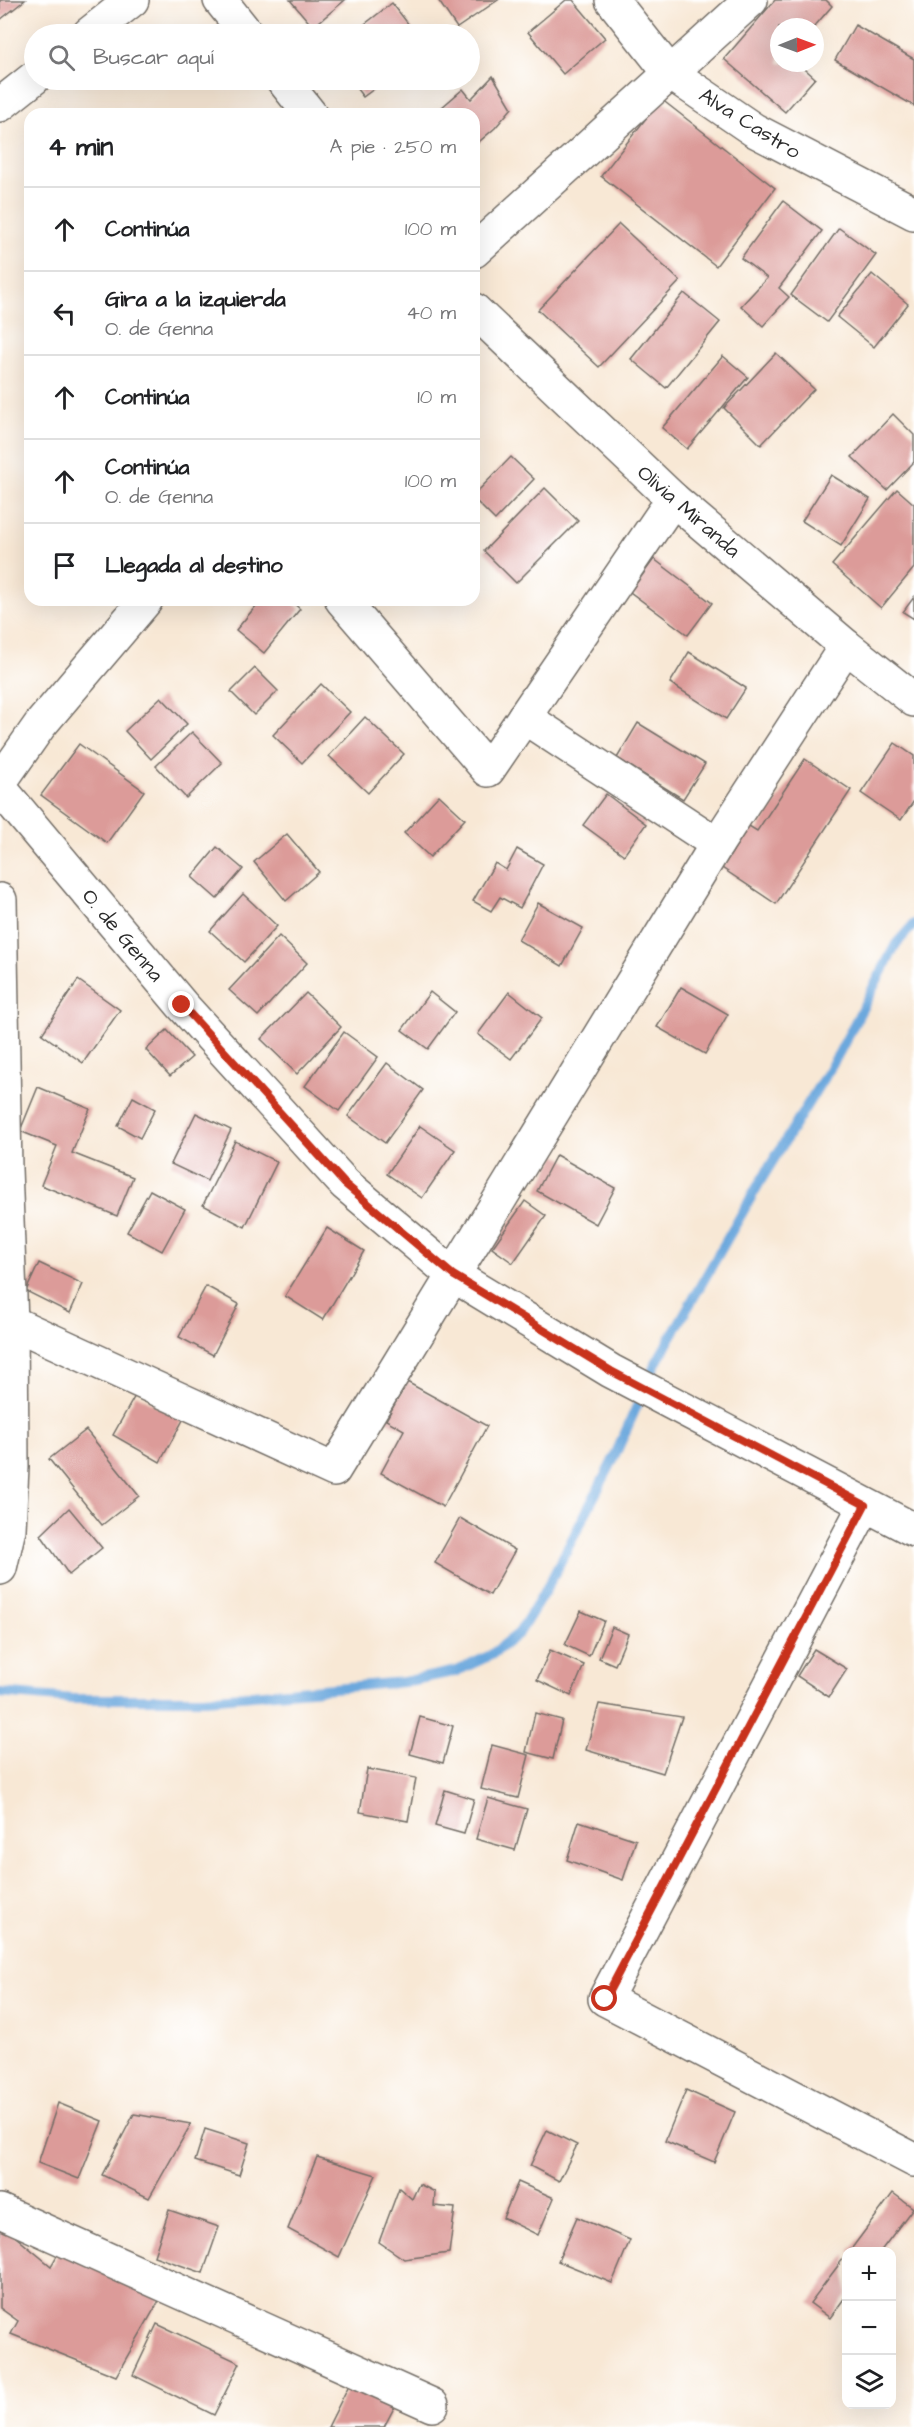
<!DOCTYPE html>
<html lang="es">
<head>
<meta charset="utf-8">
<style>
  body { margin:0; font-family:"Architects Daughter",sans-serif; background:#f6f6f6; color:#202124 }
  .controls { position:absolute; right:18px; bottom:18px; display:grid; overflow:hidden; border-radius:12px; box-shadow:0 6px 24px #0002 }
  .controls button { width:54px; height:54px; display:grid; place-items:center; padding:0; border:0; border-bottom:2px solid #e0e0e0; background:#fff; color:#202124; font:30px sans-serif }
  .compass { position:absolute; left:770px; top:18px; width:54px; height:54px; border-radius:50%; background:#fff; box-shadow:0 6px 24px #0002; rotate:89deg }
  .stop { position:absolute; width:18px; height:18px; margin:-14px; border:4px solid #c8321e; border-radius:50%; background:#fff }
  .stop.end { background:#c8321e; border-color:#fff; box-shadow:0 2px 6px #0008 }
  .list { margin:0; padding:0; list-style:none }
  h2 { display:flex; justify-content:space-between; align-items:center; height:78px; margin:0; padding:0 24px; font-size:26px }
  h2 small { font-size:20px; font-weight:400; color:#757577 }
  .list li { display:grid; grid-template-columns:39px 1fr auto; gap:18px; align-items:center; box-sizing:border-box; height:84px; padding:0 24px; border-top:2px solid #e0e0e0 }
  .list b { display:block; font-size:22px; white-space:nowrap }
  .list p { margin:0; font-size:20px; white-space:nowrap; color:#757577 }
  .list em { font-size:20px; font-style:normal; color:#757577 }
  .icon { flex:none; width:33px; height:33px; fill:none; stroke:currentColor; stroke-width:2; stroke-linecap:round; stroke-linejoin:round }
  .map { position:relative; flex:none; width:914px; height:2427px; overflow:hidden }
  .search { position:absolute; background:#fff; box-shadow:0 6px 24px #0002; left:24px; top:24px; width:456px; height:66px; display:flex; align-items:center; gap:15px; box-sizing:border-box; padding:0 21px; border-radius:33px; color:#757577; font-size:22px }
  .panel { position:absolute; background:#fff; box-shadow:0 6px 24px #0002; left:24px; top:108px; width:456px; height:498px; border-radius:18px }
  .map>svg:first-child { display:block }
</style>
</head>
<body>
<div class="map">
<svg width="914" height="2427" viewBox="0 0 914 2427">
  <rect width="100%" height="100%" fill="#fff"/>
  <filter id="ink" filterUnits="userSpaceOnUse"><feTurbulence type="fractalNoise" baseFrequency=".0167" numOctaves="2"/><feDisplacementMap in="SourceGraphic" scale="12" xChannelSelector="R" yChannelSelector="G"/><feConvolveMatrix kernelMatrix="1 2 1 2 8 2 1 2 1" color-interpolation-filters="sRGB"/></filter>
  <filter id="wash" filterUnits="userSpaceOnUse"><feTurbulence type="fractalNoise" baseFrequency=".008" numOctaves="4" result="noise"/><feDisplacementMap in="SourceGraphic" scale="24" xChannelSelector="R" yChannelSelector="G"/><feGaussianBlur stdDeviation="1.35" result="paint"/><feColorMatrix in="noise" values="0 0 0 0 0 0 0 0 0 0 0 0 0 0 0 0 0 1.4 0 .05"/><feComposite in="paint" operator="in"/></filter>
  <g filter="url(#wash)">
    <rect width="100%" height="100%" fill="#f8e8d5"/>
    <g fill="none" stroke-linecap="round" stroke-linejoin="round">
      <path stroke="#6ca8dd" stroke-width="10" d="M0,1693L72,1699H205L404,1682L457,1671L491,1655L519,1633L548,1586L612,1462L656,1363L760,1182L839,1053L896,944L914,924"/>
    </g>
    <g id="blocks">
      <g fill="#dc9b99">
        <path d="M0,0H25L0,20Z"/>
        <path d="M290,0H345L313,27Z"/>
        <path d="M438,0H498L457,28Z"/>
        <path d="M566,0H573L605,38L563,74L528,32Z"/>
        <path d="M775,0H826L832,6L814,27H779V63H798L815,78L785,112L724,59Z"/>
        <path d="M392,3L416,34H352Z"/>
        <path d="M855,25L914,59V106L835,60Z"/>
        <path d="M493,76L512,108L495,128L474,146V114H434L463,89L471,99Z"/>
        <path d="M350,80H386L363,97Z"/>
        <path d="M661,99L775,188L716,266L601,176Z"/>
        <path d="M783,201L822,231L779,288L789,297L763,326L741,306L767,278L741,258Z"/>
        <path d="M619,224L680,281L599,367L538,310Z"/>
        <path d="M839,228L876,255L827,322L791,295Z"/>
        <path d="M872,274L908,304L874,347L837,317Z"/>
        <path d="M684,293L720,322L666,388L631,359Z"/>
        <path d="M776,353L814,389L761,445L724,408Z"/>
        <path d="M723,356L748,377L687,449L662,428Z"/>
        <path d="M893,414L914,435V462L887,490L852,457Z"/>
        <path d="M511,457L534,479L495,520L474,499V495Z"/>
        <path d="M831,475L870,499L841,546L802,521Z"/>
        <path d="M545,488L578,521L516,583L484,551Z"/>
        <path d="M897,489L914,504V568L881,608L832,565Z"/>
        <path d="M654,559L712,603L688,635L630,592Z"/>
        <path d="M914,597V619L903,612Z"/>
        <path d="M261,600H290L300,609L264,653L236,630Z"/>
        <path d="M689,652L746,688L726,719L670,683Z"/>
        <path d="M255,668L278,691L254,715L231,692Z"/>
        <path d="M321,684L350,712L302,763L273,735Z"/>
        <path d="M161,697L187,724L151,759L125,731Z"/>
        <path d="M365,717L404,754L368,793L329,756Z"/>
        <path d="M638,723L705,764L683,799L617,758Z"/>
        <path d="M192,732L222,763L186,798L156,766Z"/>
        <path d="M895,743L914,756V801L901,820L861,793Z"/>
        <path d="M79,744L144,791L107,843L41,795Z"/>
        <path d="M805,759L851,790L776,904L722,868L749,826L757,831Z"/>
        <path d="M606,794L646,824L624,855L583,825Z"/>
        <path d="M439,795L465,819L430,857L404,833Z"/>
        <path d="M287,834L319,872L286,901L254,862Z"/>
        <path d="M217,847L243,869L217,899L192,877Z"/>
        <path d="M517,849L543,864L520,908L500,897L491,911L473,901L495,863L506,870Z"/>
        <path d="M243,894L277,926L244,962L210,931Z"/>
        <path d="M538,903L583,928L562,966L518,940Z"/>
        <path d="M279,936L307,963L258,1016L229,990Z"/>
        <path d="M78,980L120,1010L83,1063L42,1034Z"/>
        <path d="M681,987L728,1014L705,1054L657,1027Z"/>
        <path d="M430,992L455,1012L428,1049L402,1030Z"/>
        <path d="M509,992L542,1018L511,1059L478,1034Z"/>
        <path d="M306,993L341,1027L297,1074L261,1039Z"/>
        <path d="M167,1030L192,1057L170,1076L146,1050Z"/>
        <path d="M344,1032L378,1057L339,1111L305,1086Z"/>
        <path d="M387,1063L423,1090L385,1143L348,1116Z"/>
        <path d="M38,1087L90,1109L72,1153L133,1177L117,1216L41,1185L57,1146L20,1131Z"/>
        <path d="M133,1097L155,1109L140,1138L118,1126Z"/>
        <path d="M196,1113L231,1130L207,1181L171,1164Z"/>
        <path d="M420,1126L455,1150L422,1198L387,1174Z"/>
        <path d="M235,1141L277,1162L245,1227L203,1205Z"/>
        <path d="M556,1155L615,1188L596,1224L537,1191Z"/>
        <path d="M150,1190L185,1209L162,1251L127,1232Z"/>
        <path d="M525,1201L546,1216L513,1263L492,1248Z"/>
        <path d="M327,1228L364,1251L323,1320L285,1296Z"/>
        <path d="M39,1263L83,1284L70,1313L26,1291Z"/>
        <path d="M206,1286L239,1304L213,1355L179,1337Z"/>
        <path d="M407,1382L487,1426L443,1507L381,1473L404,1430L386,1420Z"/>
        <path d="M136,1394L183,1420L160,1462L113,1435Z"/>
        <path d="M86,1430L139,1496L102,1525L49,1459Z"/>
        <path d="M69,1508L102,1548L69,1575L41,1535Z"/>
        <path d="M460,1518L515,1550L490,1595L435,1563Z"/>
        <path d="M581,1611L604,1621L589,1656L565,1645Z"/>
        <path d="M612,1627L628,1634L615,1665L599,1658Z"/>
        <path d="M814,1649L847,1669L829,1697L797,1676Z"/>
        <path d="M550,1650L584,1665L571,1696L537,1680Z"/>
        <path d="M599,1704L682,1717L663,1773L586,1750Z"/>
        <path d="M535,1713L562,1720L553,1759L526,1752Z"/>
        <path d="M420,1717L453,1726L443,1763L410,1754Z"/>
        <path d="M492,1745L529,1755L518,1798L481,1789Z"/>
        <path d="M367,1769L416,1778L408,1821L360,1812Z"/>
        <path d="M445,1790L474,1799L464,1834L435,1826Z"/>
        <path d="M488,1798L527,1809L515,1850L476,1839Z"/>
        <path d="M579,1821L636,1840L623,1880L567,1860Z"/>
        <path d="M686,2090L735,2112L714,2162L665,2141Z"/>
        <path d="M58,2103L102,2121L79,2179L38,2163Z"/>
        <path d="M134,2114L191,2124L149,2198L102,2175Z"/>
        <path d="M205,2129L249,2143L239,2175L195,2161Z"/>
        <path d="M547,2130L577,2145L559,2181L530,2166Z"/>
        <path d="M317,2157L376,2175L339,2257L288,2229Z"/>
        <path d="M518,2182L554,2198L538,2235L503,2218Z"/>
        <path d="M419,2184L435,2192L434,2206L455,2208L449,2253L404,2259L379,2242L399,2188L412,2199Z"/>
        <path d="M893,2193L913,2208L880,2252H849Z"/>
        <path d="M169,2210L219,2227L203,2273L154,2256Z"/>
        <path d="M577,2217L630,2240L612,2283L558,2261Z"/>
        <path d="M0,2224L51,2266L59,2252L161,2297L116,2376L11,2334L18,2321L0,2308Z"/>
        <path d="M846,2255V2296L830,2318L810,2303Z"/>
        <path d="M157,2324L240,2363L214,2415L133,2375Z"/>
        <path d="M352,2379L397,2402L384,2427H328Z"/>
      </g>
    </g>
  </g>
  <g filter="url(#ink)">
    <use href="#blocks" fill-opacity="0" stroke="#736d66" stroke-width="1.5"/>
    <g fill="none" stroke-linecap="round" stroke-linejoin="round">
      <g stroke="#736d66" stroke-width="36">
        <g id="minor">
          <path d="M220,0L247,34"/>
          <path d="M612,0L669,72L754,130L914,213"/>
          <path d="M89,34L132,0"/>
          <path d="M283,80L310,114"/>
          <path d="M0,105L34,78"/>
          <path d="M474,251L751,0"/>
          <path d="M474,310L673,499L846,646L914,700"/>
          <path d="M342,600L488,770L673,499"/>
          <path d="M524,717L717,844"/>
          <path d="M0,782L40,725L146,600"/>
          <path d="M0,788L182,1005L345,1184L453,1275L611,1371L914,1530"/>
          <path d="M0,900L5,1169L11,1322L12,1467L9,1529L0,1568"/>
          <path d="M11,1322L334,1470L717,844L846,646"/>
          <path d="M865,1505L605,1999L914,2160"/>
          <path d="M0,2211L432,2405"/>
        </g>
      </g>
      <use href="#minor" stroke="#fff" stroke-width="33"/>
    </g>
  </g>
  <g fill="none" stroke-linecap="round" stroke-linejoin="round" filter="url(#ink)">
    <path stroke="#c8321e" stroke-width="8" d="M182,1005L345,1184L453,1275L611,1371L865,1505L605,1999"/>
  </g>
  <g text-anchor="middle" stroke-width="4.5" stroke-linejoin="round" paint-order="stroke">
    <g font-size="21" fill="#2b2b2b" stroke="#fff">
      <text transform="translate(750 123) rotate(32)" y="7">Alva Castro</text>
      <text transform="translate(689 511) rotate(41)" y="7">Olivia Miranda</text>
      <text transform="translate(123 935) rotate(50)" y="7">O. de Genna</text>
    </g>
  </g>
</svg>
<div class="controls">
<button>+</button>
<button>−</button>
<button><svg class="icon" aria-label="layers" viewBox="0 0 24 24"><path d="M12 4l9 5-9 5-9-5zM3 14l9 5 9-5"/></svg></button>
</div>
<svg class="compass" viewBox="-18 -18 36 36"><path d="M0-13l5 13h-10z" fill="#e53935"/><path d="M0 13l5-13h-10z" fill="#757577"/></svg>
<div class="stop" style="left:605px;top:1999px"></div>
<div class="stop end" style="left:182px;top:1005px"></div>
<div class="search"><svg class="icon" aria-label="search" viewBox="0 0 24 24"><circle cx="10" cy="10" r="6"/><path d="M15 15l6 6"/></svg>Buscar aquí</div>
<section class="panel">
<h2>4 min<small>A pie · 250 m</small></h2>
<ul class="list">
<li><svg class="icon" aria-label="ahead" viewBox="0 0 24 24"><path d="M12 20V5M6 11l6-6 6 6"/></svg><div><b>Continúa</b></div><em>100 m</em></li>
<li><svg class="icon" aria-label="left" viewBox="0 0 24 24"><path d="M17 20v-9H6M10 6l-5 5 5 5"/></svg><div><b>Gira a la izquierda</b><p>O. de Genna</p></div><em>40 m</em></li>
<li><svg class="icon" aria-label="ahead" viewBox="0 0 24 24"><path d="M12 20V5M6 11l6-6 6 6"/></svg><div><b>Continúa</b></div><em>10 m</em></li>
<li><svg class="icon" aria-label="ahead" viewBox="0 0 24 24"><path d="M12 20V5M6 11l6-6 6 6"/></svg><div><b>Continúa</b><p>O. de Genna</p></div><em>100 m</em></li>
<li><svg class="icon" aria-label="arrive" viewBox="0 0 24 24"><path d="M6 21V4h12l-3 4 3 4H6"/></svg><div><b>Llegada al destino</b></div></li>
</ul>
</section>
</div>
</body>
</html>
